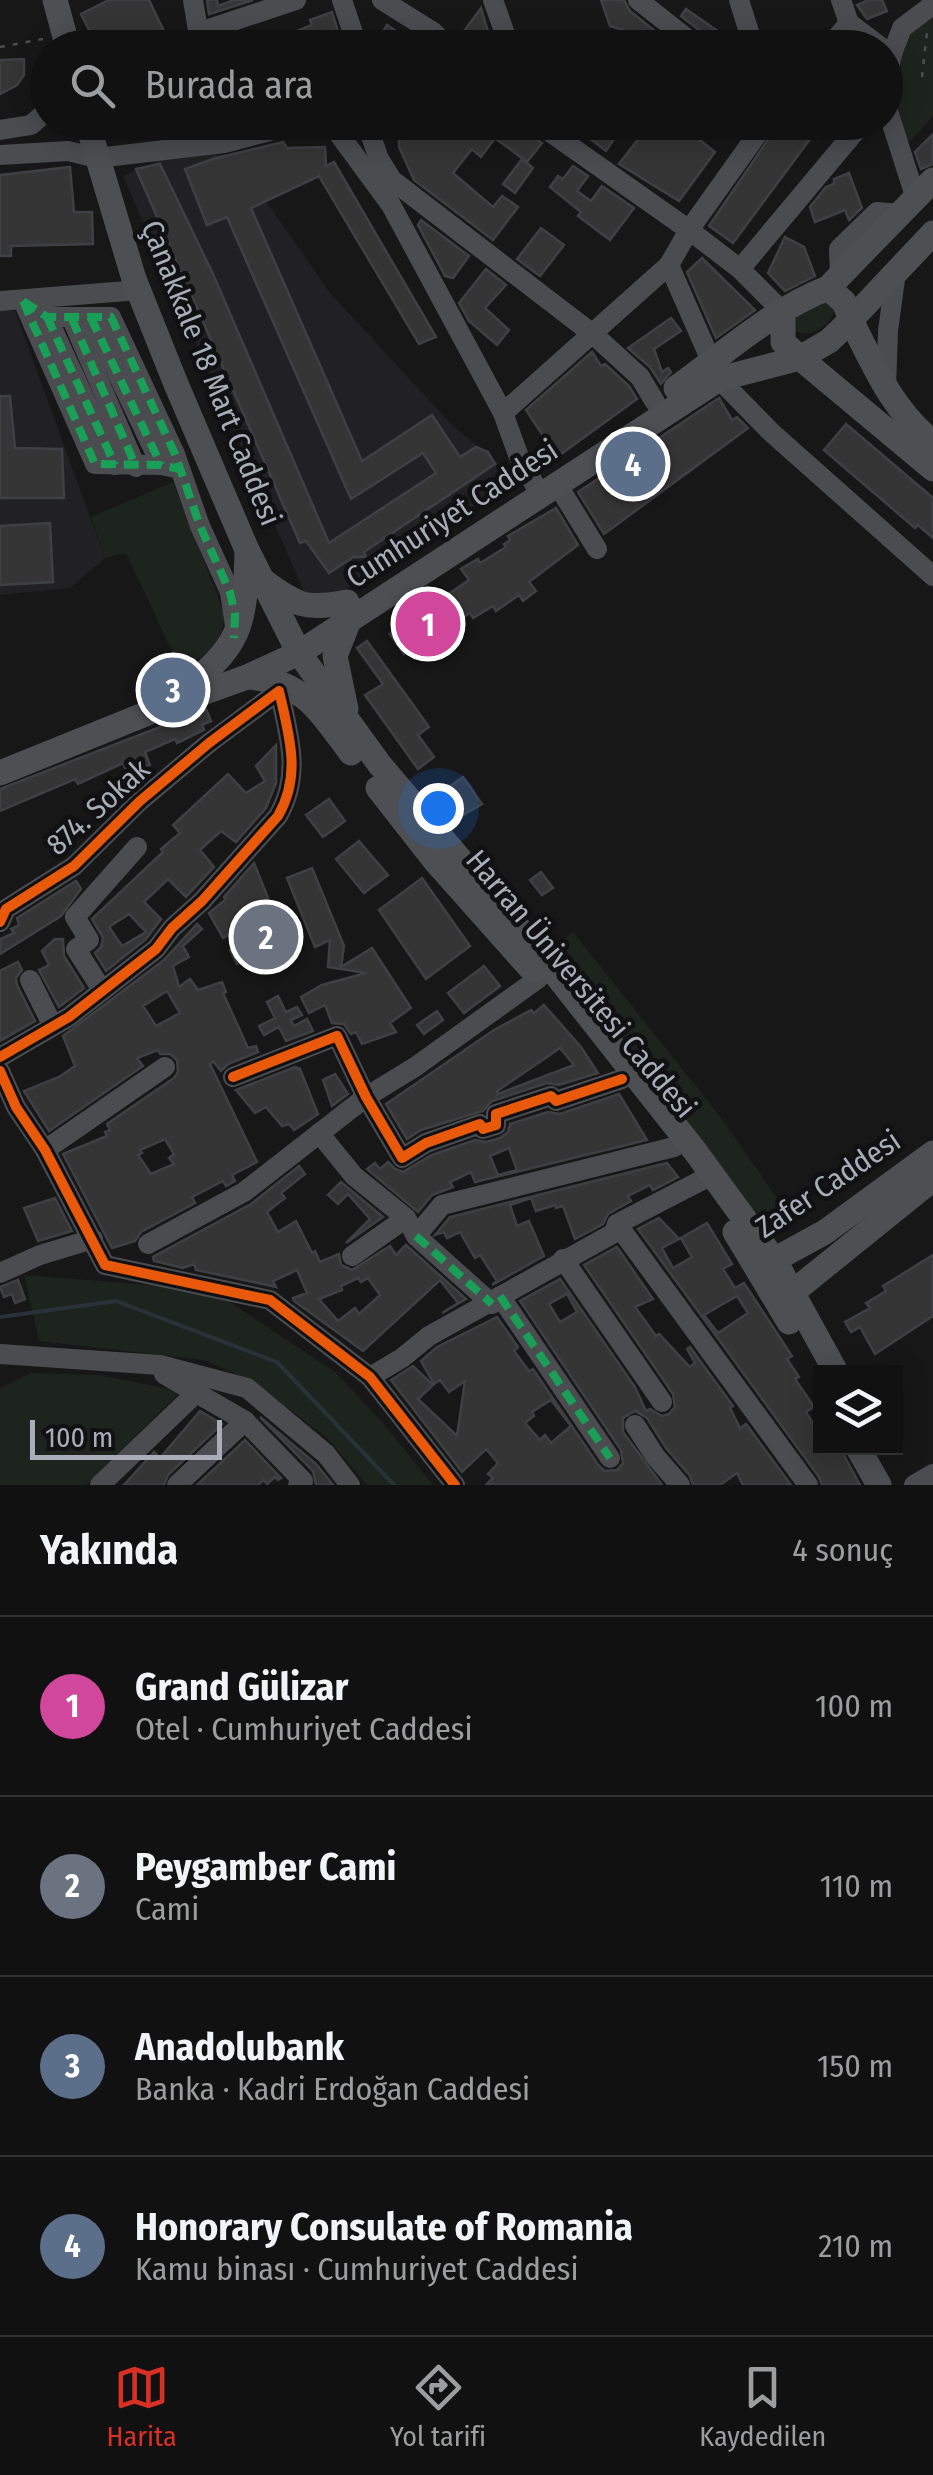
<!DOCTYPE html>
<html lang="tr">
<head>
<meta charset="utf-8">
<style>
  body { margin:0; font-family:"Fira Sans Condensed",sans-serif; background:#1a1a1a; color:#f1f3f6 }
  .controls { position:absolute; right:30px; bottom:30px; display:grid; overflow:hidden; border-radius:0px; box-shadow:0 5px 25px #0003 }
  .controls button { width:90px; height:90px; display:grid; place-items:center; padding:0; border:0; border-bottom:2px solid #303131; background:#111; color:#f1f3f6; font:50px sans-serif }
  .scale { position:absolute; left:30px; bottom:25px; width:192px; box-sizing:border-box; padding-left:10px; border:5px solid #a8adb8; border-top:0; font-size:28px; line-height:35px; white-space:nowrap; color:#a8adb8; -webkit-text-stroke:8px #111113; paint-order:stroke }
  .you { position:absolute; left:438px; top:808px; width:35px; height:35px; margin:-25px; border:8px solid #fff; border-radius:50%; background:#1a73e8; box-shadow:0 0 0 15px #1a73e833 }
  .badge { display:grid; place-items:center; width:65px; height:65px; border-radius:50%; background:#d93025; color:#fff; font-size:32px; font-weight:700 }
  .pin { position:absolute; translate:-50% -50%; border:5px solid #fff; box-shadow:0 2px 10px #0006 }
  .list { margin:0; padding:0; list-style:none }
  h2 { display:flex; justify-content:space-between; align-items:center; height:130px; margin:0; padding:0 40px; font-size:42px }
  h2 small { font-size:32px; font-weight:400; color:#9c9d9f }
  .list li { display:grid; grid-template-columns:65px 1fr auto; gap:30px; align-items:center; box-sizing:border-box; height:180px; padding:0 40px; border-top:2px solid #303131 }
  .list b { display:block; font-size:38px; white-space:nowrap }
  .list p { margin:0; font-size:32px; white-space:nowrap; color:#9c9d9f }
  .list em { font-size:32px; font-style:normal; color:#9c9d9f }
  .icon { flex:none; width:55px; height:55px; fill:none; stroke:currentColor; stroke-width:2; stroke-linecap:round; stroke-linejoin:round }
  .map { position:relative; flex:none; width:933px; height:1485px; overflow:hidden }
  .search { position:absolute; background:#111; box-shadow:0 5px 25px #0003; left:30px; right:30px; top:30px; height:110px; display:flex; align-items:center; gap:25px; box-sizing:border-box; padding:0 35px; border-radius:55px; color:#9c9d9f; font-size:38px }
  .sheet { height:850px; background:#111 }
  nav { display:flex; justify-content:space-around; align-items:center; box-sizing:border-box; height:140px; border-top:2px solid #303131; background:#111; font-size:28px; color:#9c9d9f }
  nav a { display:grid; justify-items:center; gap:5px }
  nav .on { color:#d93025 }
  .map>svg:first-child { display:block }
</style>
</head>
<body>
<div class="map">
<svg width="933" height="1485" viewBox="0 0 933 1485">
  <rect width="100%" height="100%" fill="#171717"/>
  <g fill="#212123">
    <path d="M210,154L226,156L257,188L330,293L453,426L506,469L504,488L333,598L306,596L123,176L163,158Z"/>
    <path d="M0,311H15L105,558L70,588L0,595Z"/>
  </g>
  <g fill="#1d241e">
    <path d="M933,16V116L908,143C902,128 889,106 889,90C888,60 909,29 933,16Z"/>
    <path d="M825,296L835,308C831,326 811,339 795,331L792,324L796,312Z"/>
    <path d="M173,482L225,615C221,646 207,656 180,668L126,553L105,558L91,517Z"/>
    <path d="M573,932L719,1115L791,1218L776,1233L761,1232L547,955Z"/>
    <path d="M24,1275L173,1287L225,1299L334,1371L384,1424L433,1485H367L327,1438L252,1381L204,1360L39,1341Z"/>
    <path d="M31,1373L98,1375L181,1391L86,1485H0V1388Z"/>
  </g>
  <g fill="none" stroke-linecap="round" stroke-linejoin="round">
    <path stroke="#2a3239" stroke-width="4" d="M0,1317L116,1301L277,1362L394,1485"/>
  </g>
  <g fill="#353536" stroke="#3f4043" stroke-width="2.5" fill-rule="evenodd">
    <path d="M109,0H149L172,48H98L81,14Z"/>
    <path d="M207,0H217L218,6L234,0H253L209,14Z"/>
    <path d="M601,0H624L630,11L676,48H621L615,43L626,31L610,26Z"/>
    <path d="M869,0H882L887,11L867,19L857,5Z"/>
    <path d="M481,8L493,48H463L459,38Z"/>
    <path d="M686,9L732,41L736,35L739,48L712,47L708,37L681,16Z"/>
    <path d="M332,12L342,44L331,48H254L312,25L310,20Z"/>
    <path d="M387,25L409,40L406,48H373Z"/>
    <path d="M24,59V75L17,85L0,94V60Z"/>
    <path d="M410,122H522L527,133L542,143L527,162L495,138L481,157L472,149L453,173L493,207L502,196L518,207L493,240L414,180L399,147V137Z"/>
    <path d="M592,122H623L611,136L614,139L606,151L584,134Z"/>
    <path d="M629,122H677L715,152L679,201L619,164L643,133Z"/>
    <path d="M780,122H791L799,129L805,122H831L817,139L813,135L733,243L709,226Z"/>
    <path d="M933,134V164L921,169L915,152Z"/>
    <path d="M283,142L287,148L325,147L326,166L334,162L436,337L419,344L319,176L251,208L362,461L432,415L460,457L476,447L488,452L495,464L364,552L366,557H353L329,573L306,541L300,543L136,169L160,164L213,274L329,543L436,473L423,453L351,499L227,217L207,225L185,169L216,158Z"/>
    <path d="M522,159L533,168L515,193L503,184Z"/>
    <path d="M573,166L588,176L577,191L591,201L602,186L634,208L610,240L578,216L581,212L550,187L558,176L563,179Z"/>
    <path d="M70,167L74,212H92L93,244L11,246V256H0V175Z"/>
    <path d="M849,173L862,208L849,220L845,210L815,222L810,207L826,187L834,184V179Z"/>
    <path d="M421,220L469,256L453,278L445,276L418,225Z"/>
    <path d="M541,228L564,245L540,276L517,259Z"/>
    <path d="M785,237L804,247L815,276L785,291L768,273Z"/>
    <path d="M702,258L755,310L716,338L687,272Z"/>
    <path d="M486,269L506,285L485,308L509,330L497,345L469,321L459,303Z"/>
    <path d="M671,318L681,331L654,349L662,372L668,368L671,372L661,384L650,367L628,348Z"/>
    <path d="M592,352L601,366L605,364L629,386L637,399L557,457L526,410Z"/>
    <path d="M0,396H10L15,448L62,449L64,498H0Z"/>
    <path d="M719,398L732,420L737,417L748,428L604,534L578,492Z"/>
    <path d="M846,424L933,498V538L918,525L915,528L824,450Z"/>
    <path d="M556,508L578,545L529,582L536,591L523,601L519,595L496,611L493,606L473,618L470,613L404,654L390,634L469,580L461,569L478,559L480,563L506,547L504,544L510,540L508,536Z"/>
    <path d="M50,523L53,582L0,585V526Z"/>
    <path d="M367,641L429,727L418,735L434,757L418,769L365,695L383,684L357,648Z"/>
    <path d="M206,709L211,721L202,725L204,730L177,743L175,739L145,752L150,765L128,774L123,763L78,784L75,779L0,811V789Z"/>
    <path d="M276,745V783L266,808L236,842L221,831L200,850L214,867L186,897L168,879L144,902L161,919L146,939L106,971L95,953L101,947L103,938L92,919L163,852L161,849L180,833L173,825L228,774L246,793L265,781L256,766ZM129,914L146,932L122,946L109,927Z"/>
    <path d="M463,777L482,804L456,819L439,794Z"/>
    <path d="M329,799L345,821L323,837L306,815Z"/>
    <path d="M359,841L388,875L364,893L336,859Z"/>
    <path d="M254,863L274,913L279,910L297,943L278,952L276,949L252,965L249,958L237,964L230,950L249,936L243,926L223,938L209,913L226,899L224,897Z"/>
    <path d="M312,868L344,946L341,967L372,948L411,1008L390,1023L396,1032L362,1044L356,1032L351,1034L344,1024L332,1023L325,1005L309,1013L301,997L322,985L366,973L328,967L330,940L315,947L287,878Z"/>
    <path d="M541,872L553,888L542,895L530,880Z"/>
    <path d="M422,878L470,946L426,979L379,910Z"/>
    <path d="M76,881L81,889L61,916L0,954V939L14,933L11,929L19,925L17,918Z"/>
    <path d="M197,924L202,929L183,946L189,957L173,966L179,987L190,979L198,990L222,982L226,992L223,993L248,1048L256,1046L258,1052L228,1064L221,1071L213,1061L210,1064L257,1162L232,1175L235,1181L226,1186L223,1181L192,1197L195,1203L141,1232L135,1241L112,1248L63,1154L107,1136L105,1132L110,1130L107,1124L174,1078L178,1072L177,1060L170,1054H160L158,1050L137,1058L143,1066L49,1131L24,1091L59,1077L75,1066L63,1036L164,960ZM167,991L180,1013L156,1026L143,1006ZM165,1139L174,1154L169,1158L174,1164L151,1174L138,1155L142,1153L140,1150Z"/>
    <path d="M55,939H63L64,956L84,988L59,1007L39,970L49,965L42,951Z"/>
    <path d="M18,962L22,970L16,978L17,985L35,1021L0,1041V971Z"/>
    <path d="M484,966L500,986L464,1013L448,993Z"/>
    <path d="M278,996L286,1012L297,1007L302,1015L291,1020L294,1026L307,1019L313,1031L286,1041L279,1027L264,1035L259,1026L275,1018L267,1002Z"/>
    <path d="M544,1005L581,1047L598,1073L559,1085L547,1083L492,1101L483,1111L421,1130L407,1139L386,1104L494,1030L531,1010L534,1013ZM560,1048L574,1065L498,1094L497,1091Z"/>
    <path d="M437,1011L443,1020L424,1034L417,1025Z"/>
    <path d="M295,1067L300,1069L318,1114L294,1130L289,1124L282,1126L266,1107L255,1113L236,1090Z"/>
    <path d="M335,1074L348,1094L332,1106L323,1080Z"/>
    <path d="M619,1094L647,1140L475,1182L471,1172L450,1182L453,1187L432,1195L418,1212L367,1169L375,1163L380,1169L388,1162L395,1169L403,1172L432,1155L475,1140L486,1142L500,1138L508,1132L510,1124L548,1112L560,1114ZM509,1148L517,1170L498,1175L490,1156Z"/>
    <path d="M667,1163L678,1177L653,1190L650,1185L628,1196L631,1201L608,1214L603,1224L575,1239L563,1206L556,1208L555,1205L536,1211L531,1198L510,1205L517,1226L529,1221L544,1256L492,1285L497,1281L480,1255L475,1258L460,1232L447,1238L444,1232L435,1235L450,1217Z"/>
    <path d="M299,1166L305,1174L281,1193L285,1198L267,1212L278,1232L296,1221L312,1253L315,1251L320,1262L339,1254L341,1265L352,1270L390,1246L396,1255L406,1245L466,1299L442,1313L458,1303L440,1280L363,1351L294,1301L293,1298L307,1293L297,1270L273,1281L276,1287L196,1270L194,1264L183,1268L154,1261L153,1257L251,1204ZM358,1278L361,1282L368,1278L380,1295L359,1314L355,1308L338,1321L319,1299L342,1290L341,1286Z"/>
    <path d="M341,1182L383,1217L346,1243L370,1219L348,1194L338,1204L328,1195Z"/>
    <path d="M55,1198L72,1231L38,1241L24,1208Z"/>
    <path d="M659,1218L679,1239L662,1248L673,1268L692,1257L681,1238L707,1223L732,1264L723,1269L735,1288L744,1283L792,1356L787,1359L799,1377L795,1379L814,1407L806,1412L820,1435V1448H840L860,1485H822L819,1477L638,1229ZM737,1296L748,1313L718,1333L704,1315Z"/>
    <path d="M617,1247L653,1299L635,1307L656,1336L659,1334L690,1367L695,1363L687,1349L690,1347L733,1406L730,1408L740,1428L746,1424L791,1485H743L737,1473L720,1485H693L690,1476L666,1448L647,1418L635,1411L623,1418V1432L662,1485H486L493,1478L488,1474L498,1463L486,1449L462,1472L391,1380L413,1366L433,1385L418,1399L457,1436L465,1381L449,1392L440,1380L434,1384L421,1361L437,1347L497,1317L518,1347L514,1351L529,1371L533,1369L599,1466L605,1471L617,1470L623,1463L621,1450L520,1301L560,1279L635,1387L646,1411L650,1409L662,1416L669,1414L675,1407L673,1394L584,1265ZM567,1294L577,1312L560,1322L549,1304ZM551,1400L571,1426L551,1443L545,1435L540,1440L525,1423L534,1416L532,1412Z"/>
    <path d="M933,1255V1316L875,1354L860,1327L851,1332L845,1322L870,1308L866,1303L886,1291L883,1286Z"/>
    <path d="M18,1280L25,1299L15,1303L12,1294L4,1297L0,1287Z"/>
    <path d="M200,1411L222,1424L168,1475L164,1485H124L154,1452L160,1458Z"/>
    <path d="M260,1417L316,1464L333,1485H316L313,1471Z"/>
    <path d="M245,1440L281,1478L278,1480L275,1477L267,1484L264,1480L258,1485H197Z"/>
  </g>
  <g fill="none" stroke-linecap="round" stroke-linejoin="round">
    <g stroke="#4d4e52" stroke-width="2.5" stroke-dasharray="5 8" stroke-linecap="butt">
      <path d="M0,47L43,39"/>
      <path d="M922,77L927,32"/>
    </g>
    <g stroke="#4b4c50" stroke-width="20">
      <path d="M193,0L201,48"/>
      <path d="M342,0L358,48"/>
      <path d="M382,0L433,32L450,48"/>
      <path d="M493,0L510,48"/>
      <path d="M638,0L699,48"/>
      <path d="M739,0L754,48"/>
      <path d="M841,0L849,23"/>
      <path d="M197,33L296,0"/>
      <path d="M420,48L433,32"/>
      <path d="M828,48L849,23L882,48"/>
      <path d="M886,50L892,54L886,81"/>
      <path d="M892,54L902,28L931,6L933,7"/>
      <path d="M886,105L915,196"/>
      <path d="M330,122L391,205L503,413L519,457L536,487"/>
      <path d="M366,122L379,159L392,180L594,335L640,377L655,402"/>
      <path d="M536,122L689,230L740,269L783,312"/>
      <path d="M0,130L31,125L48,110"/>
      <path d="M0,155L68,151L97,158L224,143L304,122"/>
      <path d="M669,265L712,363"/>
      <path d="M740,269L863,122"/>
      <path d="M840,276L839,249L877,212L899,214"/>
      <path d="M0,301L140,290"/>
      <path d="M23,301L47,317H111L175,454L200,526L230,592L235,626"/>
      <path d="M23,301L95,464L161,465L180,469"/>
      <path d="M47,317L115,465"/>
      <path d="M91,318L161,465"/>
      <path d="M72,319L136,467"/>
      <path d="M719,379L772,433L933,576"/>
      <path d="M886,388L888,331L896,272"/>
      <path d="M503,413L669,265L689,230L766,122"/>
      <path d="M557,484L597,549"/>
      <path d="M0,922L6,909L74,866L140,801L209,743L279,691C289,735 302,775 278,816L202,901L172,928L156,949L69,1017L0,1057"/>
      <path d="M30,980L53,1026"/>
      <path d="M102,990L76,949L89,940L75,917L137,847"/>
      <path d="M0,1071L16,1107L45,1150L105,1265L270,1300L370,1377L455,1485"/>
      <path d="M233,1077L337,1036L366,1097L402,1158L426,1143L480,1124L483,1129L496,1125V1114L551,1096L556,1101L622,1079"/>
      <path d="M319,1133L354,1176L406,1218L416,1236L442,1205L674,1147"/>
      <path d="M45,1150L165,1067"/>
      <path d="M617,1224L808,1485"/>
      <path d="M416,1236L492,1304"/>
      <path d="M148,1244L244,1192L366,1097L415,1067L539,978"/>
      <path d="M352,1256L406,1218"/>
      <path d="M563,1259L662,1402"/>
      <path d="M0,1273L40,1255L93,1239"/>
      <path d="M500,1296L610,1458"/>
      <path d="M0,1354L160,1365L247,1388L326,1454L350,1485"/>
      <path d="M164,1374L245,1421L303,1481L298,1485"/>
      <path d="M370,1377L402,1358L429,1336L614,1233L617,1224L702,1180"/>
      <path d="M635,1425L655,1456L680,1485"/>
      <path d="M100,1485L197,1392"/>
      <path d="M177,1485L245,1421"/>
      <path d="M914,1485L933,1474"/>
    </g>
    <g stroke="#4d4f52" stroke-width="25">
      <path d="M55,0L68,48"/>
      <path d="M87,122L134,279L176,384L247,550L299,653L380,765L531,943L695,1151L775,1261L836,1372"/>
      <path d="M933,233L851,320C873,364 893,412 933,442"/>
      <path d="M828,288L933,180"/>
      <path d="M676,388C724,354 773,309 828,288L844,302L851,320L829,341L800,358L783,342V312"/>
      <path d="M265,582C297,606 308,610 347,602"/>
      <path d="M247,677C303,680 320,712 351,753"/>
      <path d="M178,694C241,646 245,629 247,551"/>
      <path d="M346,709L335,656L348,623"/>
      <path d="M0,773L158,709L247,677L299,653L719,379L800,358L933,469"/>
      <path d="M378,788L436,862L533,971"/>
      <path d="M735,1232L789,1322"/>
      <path d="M763,1266L825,1232L933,1153"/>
      <path d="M783,1300L933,1179"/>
      <path d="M858,1448L879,1485"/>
    </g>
    <g stroke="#1a9f57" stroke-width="8" stroke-dasharray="15 8" stroke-linecap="butt">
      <path d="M23,301L47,317H111L175,454L200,526L230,592L235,615L234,638"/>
      <path d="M23,301L95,464L161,465L180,469"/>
      <path d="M47,317L115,465"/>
      <path d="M91,318L161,465"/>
      <path d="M72,319L136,467"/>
      <path d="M416,1236L492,1304"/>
      <path d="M500,1296L610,1458"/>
    </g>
    <g stroke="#111113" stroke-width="16">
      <g id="cycleway">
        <path d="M0,922L6,909L74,866L140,801L209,743L279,691C289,735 302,775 278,816L202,901L172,928L156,949L69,1017L0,1057"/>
        <path d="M0,1071L16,1107L45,1150L105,1265L270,1300L370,1377L455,1485"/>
        <path d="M233,1077L337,1036L366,1097L402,1158L426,1143L480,1124L483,1129L496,1125V1114L551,1096L556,1101L622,1079"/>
      </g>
    </g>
    <use href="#cycleway" stroke="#e8590c" stroke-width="10"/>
  </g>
  <g text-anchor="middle" stroke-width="9" stroke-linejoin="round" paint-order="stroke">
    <g font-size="30" fill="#a8adb8" stroke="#111113">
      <text transform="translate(211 373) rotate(68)" y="10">Çanakkale 18 Mart Caddesi</text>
      <text transform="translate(452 514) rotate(-33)" y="10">Cumhuriyet Caddesi</text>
      <text transform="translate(98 807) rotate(-42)" y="10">874. Sokak</text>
      <text transform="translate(581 984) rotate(50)" y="10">Harran Üniversitesi Caddesi</text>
      <text transform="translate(828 1184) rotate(-34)" y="10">Zafer Caddesi</text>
    </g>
  </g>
</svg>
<div class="controls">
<button><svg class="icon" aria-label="layers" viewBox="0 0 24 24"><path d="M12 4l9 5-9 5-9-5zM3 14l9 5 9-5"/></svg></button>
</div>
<div class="scale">100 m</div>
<div class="you"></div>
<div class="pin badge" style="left:428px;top:624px;background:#d1479c">1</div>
<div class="pin badge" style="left:266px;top:937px;background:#6b7280">2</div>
<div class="pin badge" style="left:173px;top:690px;background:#5c6f8a">3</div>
<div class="pin badge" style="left:633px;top:464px;background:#5c6f8a">4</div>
<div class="search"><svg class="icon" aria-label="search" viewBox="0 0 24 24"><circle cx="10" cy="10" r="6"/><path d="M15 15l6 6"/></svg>Burada ara</div>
</div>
<section class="sheet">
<h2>Yakında<small>4 sonuç</small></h2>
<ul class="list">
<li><span class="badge" style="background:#d1479c">1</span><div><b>Grand Gülizar</b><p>Otel · Cumhuriyet Caddesi</p></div><em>100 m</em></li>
<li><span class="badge" style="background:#6b7280">2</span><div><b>Peygamber Cami</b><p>Cami</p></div><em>110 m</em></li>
<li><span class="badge" style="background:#5c6f8a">3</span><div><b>Anadolubank</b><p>Banka · Kadri Erdoğan Caddesi</p></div><em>150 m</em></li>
<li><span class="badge" style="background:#5c6f8a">4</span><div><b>Honorary Consulate of Romania</b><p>Kamu binası · Cumhuriyet Caddesi</p></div><em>210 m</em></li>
</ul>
</section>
<nav>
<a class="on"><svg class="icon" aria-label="map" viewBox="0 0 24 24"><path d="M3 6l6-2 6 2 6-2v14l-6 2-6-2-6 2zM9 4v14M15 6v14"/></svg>Harita</a>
<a><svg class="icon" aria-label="directions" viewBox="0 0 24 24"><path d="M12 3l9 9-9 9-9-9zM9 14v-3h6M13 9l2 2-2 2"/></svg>Yol tarifi</a>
<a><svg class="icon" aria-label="saved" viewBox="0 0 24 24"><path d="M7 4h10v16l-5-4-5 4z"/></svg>Kaydedilen</a>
</nav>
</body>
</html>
